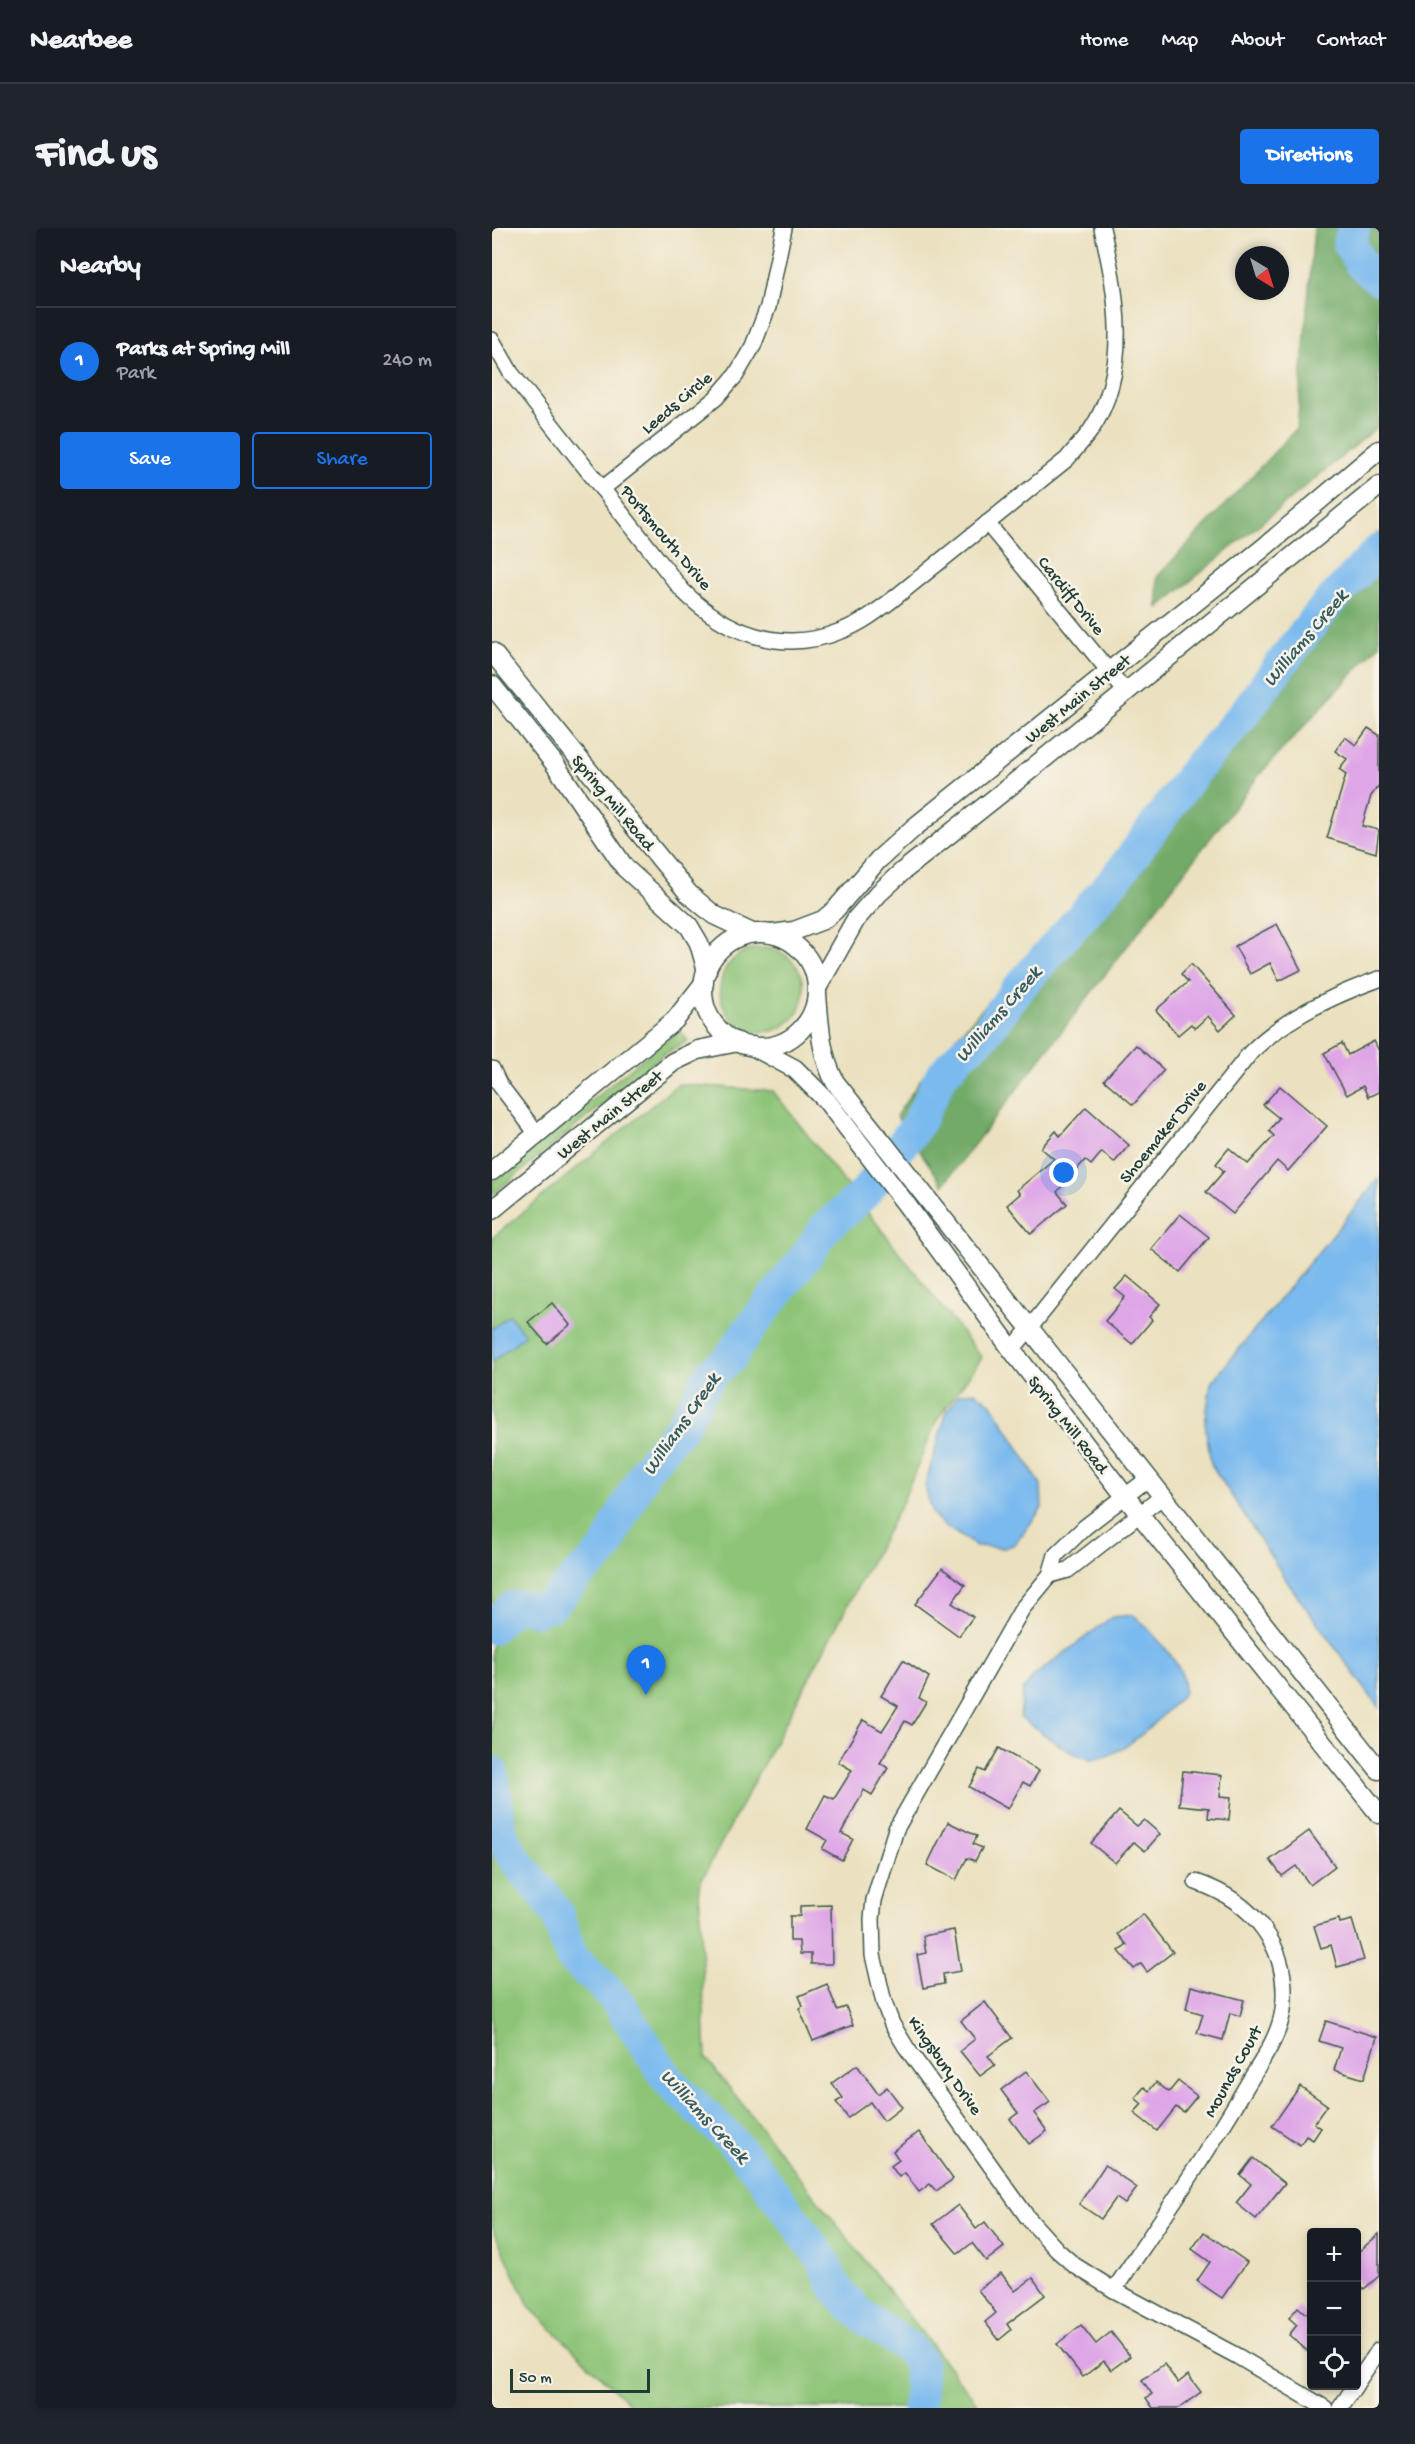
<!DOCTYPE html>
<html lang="en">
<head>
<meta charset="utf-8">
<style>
  body { margin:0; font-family:"Gochi Hand",sans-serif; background:#20242c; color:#f1f3f6 }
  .controls { position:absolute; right:18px; bottom:18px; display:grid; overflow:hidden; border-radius:6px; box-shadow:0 3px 9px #0003 }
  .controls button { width:54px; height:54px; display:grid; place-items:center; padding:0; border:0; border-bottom:2px solid #363941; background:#171b24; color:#f1f3f6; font:30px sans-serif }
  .compass { position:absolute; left:743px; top:18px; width:54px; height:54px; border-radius:50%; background:#171b24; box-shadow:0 3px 9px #0003; rotate:142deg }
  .scale { position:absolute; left:18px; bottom:15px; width:140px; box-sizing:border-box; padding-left:6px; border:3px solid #1f3d34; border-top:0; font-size:16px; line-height:21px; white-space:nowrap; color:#1f3d34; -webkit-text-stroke:4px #f7f3e8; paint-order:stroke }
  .you { position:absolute; left:572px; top:945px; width:21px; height:21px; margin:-15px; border:4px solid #fff; border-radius:50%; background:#1a73e8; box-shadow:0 0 0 9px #1a73e833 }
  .badge { display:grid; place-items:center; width:39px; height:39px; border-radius:50%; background:#1a73e8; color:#fff; font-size:20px; font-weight:700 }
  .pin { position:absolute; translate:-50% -50px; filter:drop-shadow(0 2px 3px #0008) }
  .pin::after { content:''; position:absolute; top:32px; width:21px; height:18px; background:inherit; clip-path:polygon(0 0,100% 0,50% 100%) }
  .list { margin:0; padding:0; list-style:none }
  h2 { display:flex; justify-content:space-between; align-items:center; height:78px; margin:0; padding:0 24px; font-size:26px }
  h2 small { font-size:20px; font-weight:400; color:#9ea1a6 }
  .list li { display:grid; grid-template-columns:39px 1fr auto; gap:18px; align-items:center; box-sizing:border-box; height:108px; padding:0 24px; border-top:2px solid #363941 }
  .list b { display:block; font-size:22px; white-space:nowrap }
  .list p { margin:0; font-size:20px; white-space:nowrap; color:#9ea1a6 }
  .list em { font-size:20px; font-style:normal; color:#9ea1a6 }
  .actions { display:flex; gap:12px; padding:18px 24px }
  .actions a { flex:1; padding:14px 0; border:2px solid #1a73e8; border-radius:6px; text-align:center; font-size:21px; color:#1a73e8 }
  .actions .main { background:#1a73e8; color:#fff }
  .icon { flex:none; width:33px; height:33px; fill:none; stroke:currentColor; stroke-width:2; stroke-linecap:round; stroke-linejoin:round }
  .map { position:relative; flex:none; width:887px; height:2180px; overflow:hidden; border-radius:6px }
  header { display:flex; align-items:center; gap:36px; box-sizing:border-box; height:84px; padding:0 30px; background:#171b24; border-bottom:2px solid #363941 }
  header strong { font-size:28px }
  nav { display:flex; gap:33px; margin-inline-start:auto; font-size:21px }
  .intro { display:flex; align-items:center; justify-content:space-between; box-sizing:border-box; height:144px; padding:0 36px }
  h1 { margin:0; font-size:42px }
  .button { padding:15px 27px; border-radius:6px; background:#1a73e8; color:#fff; font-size:21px; font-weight:700 }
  main { display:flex; gap:36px; padding:0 36px }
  aside { flex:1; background:#171b24; border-radius:6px; box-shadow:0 3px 9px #0003 }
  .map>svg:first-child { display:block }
</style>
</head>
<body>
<header>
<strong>Nearbee</strong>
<nav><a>Home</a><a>Map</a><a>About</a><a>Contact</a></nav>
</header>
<div class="intro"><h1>Find us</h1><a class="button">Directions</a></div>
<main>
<aside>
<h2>Nearby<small></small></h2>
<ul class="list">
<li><span class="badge">1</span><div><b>Parks at Spring Mill</b><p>Park</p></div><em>240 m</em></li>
</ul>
<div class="actions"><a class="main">Save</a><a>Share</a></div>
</aside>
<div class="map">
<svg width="887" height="2180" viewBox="0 0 887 2180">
  <rect width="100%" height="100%" fill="#f7f3e8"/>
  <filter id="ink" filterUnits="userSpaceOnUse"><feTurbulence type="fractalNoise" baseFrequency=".0167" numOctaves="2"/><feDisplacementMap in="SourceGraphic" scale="12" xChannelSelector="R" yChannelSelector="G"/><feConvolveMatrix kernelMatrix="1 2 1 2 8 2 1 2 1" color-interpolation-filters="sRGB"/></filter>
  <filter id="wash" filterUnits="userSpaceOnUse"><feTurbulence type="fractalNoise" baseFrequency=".008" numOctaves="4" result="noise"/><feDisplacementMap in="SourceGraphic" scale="24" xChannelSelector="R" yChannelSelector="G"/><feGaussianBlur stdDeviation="1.35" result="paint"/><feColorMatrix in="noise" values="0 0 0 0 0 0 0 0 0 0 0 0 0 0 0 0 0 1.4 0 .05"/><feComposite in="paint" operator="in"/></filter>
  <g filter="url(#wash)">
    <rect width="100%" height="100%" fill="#ebe1c0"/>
    <g fill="#8dc477" stroke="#568056" stroke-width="1.5">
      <circle cx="270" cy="762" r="42"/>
      <path d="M187,801L196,813L172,826L0,967V954Z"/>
      <path d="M186,856L281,863L490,1130L445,1192L409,1277L207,1657L214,1830L489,2180H142L38,2080L0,1999V1010Z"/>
    </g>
    <g fill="#72aa68" stroke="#48744e" stroke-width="1.5">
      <path d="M822,0H887V198L666,380L665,349L805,200Z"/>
      <path d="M887,304V417L768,546L451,957L404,888L439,837L581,682L832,360Z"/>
    </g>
    <g fill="#7abaee" stroke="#4c7c91" stroke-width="1.5">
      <path d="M887,950V1480L796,1355L719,1236L713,1195L719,1155Z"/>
      <path d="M17,1087L33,1107L0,1134V1101Z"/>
      <path d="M483,1164L500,1176L549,1257L550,1280L523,1316L512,1320L484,1318L451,1297L440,1285L433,1258L454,1185L467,1166Z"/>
      <path d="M642,1387C656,1400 687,1432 691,1451C692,1455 691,1460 692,1465C673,1486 630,1531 599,1531C580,1530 544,1500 528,1489L531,1462L542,1448L620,1389Z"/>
    </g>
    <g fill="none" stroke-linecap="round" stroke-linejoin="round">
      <g stroke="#7abaee" stroke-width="33">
        <path d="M862,0L857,15L869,36L887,51"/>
        <path d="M0,1400L19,1380L29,1378L44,1382L59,1377L87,1346L100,1335L116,1318L125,1296L155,1240L190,1198L220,1144L237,1132L252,1108L317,1024L333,1000L372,966L425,897L449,848L468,827L493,806L523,764L628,645L705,540L751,487L803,417L834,378L887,322"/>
        <path d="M0,1545L8,1603L17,1622L31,1642L52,1666L65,1686L80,1730L107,1754L125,1773L177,1853L241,1914L270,1948L331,2032L339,2051L352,2071L373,2090L417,2120L429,2136L427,2180"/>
      </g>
    </g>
    <g id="blocks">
      <g fill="#dea5e7">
        <path d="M876,500L887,507V557L879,568L870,598L887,602L884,625L835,610L854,546L847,541L855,531L843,523L853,509L864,517Z"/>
        <path d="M785,696L809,742L787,753L778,735L758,746L743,718Z"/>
        <path d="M699,736L744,787L728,802L716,788L703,800L699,796L686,807L664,782L696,754L689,746Z"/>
        <path d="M882,813L887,823V864L876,869L871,858L855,867L832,825L850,815L856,827Z"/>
        <path d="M644,817L672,842L641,877L612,852Z"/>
        <path d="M788,858L835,898L796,943L785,933L741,986L714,964L732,943L724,936L737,920L756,936L782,908L777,903L787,890L771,877Z"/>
        <path d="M594,879L637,917L622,935L610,924L599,937L593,932L565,964L575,976L539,1006L515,977L528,966L525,962L562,931L549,920L564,903L568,908Z"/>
        <path d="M688,986L717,1009L688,1044L659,1021Z"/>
        <path d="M635,1048L668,1076L657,1089L660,1092L640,1116L613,1093L633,1069L623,1061Z"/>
        <path d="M60,1075L78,1097L55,1116L36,1094Z"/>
        <path d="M450,1340L473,1357L460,1375L481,1389L467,1408L423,1376Z"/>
        <path d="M411,1432L437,1449L427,1470L434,1474L420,1497L413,1493L388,1535L396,1540L380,1567L372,1562L349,1605L361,1611L350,1632L330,1621L335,1612L315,1601L333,1567L342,1571L360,1542L346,1534L371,1492L390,1503L406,1478L389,1468Z"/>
        <path d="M507,1520L547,1543L538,1558L531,1554L516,1581L477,1559L487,1541L493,1544Z"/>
        <path d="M691,1543L730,1547L728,1568L739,1569L737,1592L716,1590L717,1580L687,1577Z"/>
        <path d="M627,1583L645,1598L652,1592L668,1606L653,1623L642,1614L623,1635L599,1615Z"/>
        <path d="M456,1594L485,1608L481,1616L490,1620L483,1633L475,1630L464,1652L435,1637Z"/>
        <path d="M817,1603L843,1638L818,1657L804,1638L790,1648L778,1632Z"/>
        <path d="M339,1677L340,1736H319V1726H308L307,1713H298V1688H308V1678Z"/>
        <path d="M651,1686L681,1724L655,1744L649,1736L642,1741L627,1723L635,1717L626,1706Z"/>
        <path d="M847,1691L848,1695L860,1692L872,1732L845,1739L839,1717L829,1720L822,1698Z"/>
        <path d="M462,1702L469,1743L451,1746L452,1756L431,1760L425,1727L434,1725L431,1708Z"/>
        <path d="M335,1756L345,1782L354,1779L361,1797L321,1813L307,1780L311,1778L307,1768Z"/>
        <path d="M699,1758L752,1772L748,1788L738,1785L731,1812L705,1805L711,1786L694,1781Z"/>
        <path d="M493,1774L520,1810L496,1828L503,1837L488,1848L468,1823L483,1811L469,1793Z"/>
        <path d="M834,1793L885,1809L872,1851L842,1842L849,1820L827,1813Z"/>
        <path d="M365,1837L386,1866L395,1859L410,1879L392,1893L378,1874L356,1890L344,1874L351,1870L340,1855Z"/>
        <path d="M534,1843L558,1874L542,1885L555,1903L537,1916L518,1891L526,1885L509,1862Z"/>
        <path d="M686,1853L705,1868L692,1884L684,1879L665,1903L642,1885L650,1876L643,1870L652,1859L657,1863L664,1854L677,1864Z"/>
        <path d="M808,1858L835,1877L822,1895L829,1900L821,1912L814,1908L808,1917L780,1898Z"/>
        <path d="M427,1904L461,1951L444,1963L438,1956L427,1964L413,1945L407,1949L399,1938L407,1932L401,1923Z"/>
        <path d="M761,1930L793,1955L764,1991L744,1975L759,1956L748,1947Z"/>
        <path d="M613,1937L645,1960L633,1976L624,1970L609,1991L587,1976Z"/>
        <path d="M466,1977L484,2001L493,1994L512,2019L494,2033L480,2015L466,2026L441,1996Z"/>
        <path d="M712,2004L755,2034L730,2070L705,2053L718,2034L700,2021Z"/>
        <path d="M887,2006V2048L872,2061L864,2052V2026Z"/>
        <path d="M509,2045L523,2063L541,2050L553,2067L515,2096L519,2102L507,2112L493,2094L504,2085L486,2062Z"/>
        <path d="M806,2079L814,2086L819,2080V2126L797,2107L805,2097L797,2090Z"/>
        <path d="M589,2097L604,2116L619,2104L638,2128L619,2142L612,2133L591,2149L565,2116Z"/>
        <path d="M672,2136L686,2155L696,2147L709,2164L687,2180H661L654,2170L660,2166L650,2152Z"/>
      </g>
    </g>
  </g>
  <g filter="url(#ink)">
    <use href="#blocks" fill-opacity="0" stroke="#3e5649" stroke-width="1.5"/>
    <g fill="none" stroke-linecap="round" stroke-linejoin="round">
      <g stroke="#3e5649" stroke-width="18">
        <g id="minor">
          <path d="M0,112L19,145L190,362C233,405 289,427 349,403C368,396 384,384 400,372L575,231C583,221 592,212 599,202C639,141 625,67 610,0"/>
          <path d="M110,261L224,170L244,147L261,118L276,79L292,0"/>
          <path d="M495,295L634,464"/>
          <path d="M0,841L7,856L45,906"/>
          <path d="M520,1122L759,824C793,790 842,767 887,751"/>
          <path d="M657,1250L593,1299L564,1327L558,1347L530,1381L404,1601L382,1672L380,1691L381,1727L392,1775L400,1796L414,1819L536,1990L565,2022L582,2037L622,2062L745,2128L833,2180"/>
          <path d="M558,1347L576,1342L671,1268"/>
          <path d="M622,2062C667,1995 713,1929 754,1859C768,1835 787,1810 791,1782C799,1719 761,1673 704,1654"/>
          <path d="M864,2156L887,2122"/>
          <path d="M848,2180L863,2158"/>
        </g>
      </g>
      <g stroke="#3e5649" stroke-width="21">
        <g id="tertiary">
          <path d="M0,424L197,666L222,687L260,705"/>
          <path d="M0,457L62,535L133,640L197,698L207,715L215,743"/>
          <circle cx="268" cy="762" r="57"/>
          <path d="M280,706L302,703L331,692L343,682L386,632L424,598L770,321L887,222"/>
          <path d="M325,760L364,691L387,665L411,643L522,555L887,258"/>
          <path d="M325,767C328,799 328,824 343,854L887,1542"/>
          <path d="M260,818L303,841L334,872L414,976L520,1122L633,1268L887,1586"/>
          <path d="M0,943L183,792L212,755"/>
          <path d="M0,982L181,834L206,822L246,814"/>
        </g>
      </g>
      <use href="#minor" stroke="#fff" stroke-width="15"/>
      <use href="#tertiary" stroke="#fff" stroke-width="18"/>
    </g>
  </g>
  <g text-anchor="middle" stroke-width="5" stroke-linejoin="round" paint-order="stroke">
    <g font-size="18" fill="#1f3d34" stroke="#f7f3e8">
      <text transform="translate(184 174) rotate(-40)" y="6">Leeds Circle</text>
      <text transform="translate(175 309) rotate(50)" y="6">Portsmouth Drive</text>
      <text transform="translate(580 367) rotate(51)" y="6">Cardiff Drive</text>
      <text transform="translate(585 470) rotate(-39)" y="6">West Main Street</text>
      <text transform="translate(122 574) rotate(50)" y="6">Spring Mill Road</text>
      <text transform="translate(117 886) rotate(-39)" y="6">West Main Street</text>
      <text transform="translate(670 903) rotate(-51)" y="6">Shoemaker Drive</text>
      <text transform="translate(577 1196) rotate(52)" y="6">Spring Mill Road</text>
      <text transform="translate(454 1837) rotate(55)" y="6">Kingsbury Drive</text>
      <text transform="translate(740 1843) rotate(-61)" y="6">Mounds Court</text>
    </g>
    <g font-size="20" font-style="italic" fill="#365c62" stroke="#f7f3e8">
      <text transform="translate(812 409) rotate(-50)" y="7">Williams Creek</text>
      <text transform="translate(505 785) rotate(-49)" y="7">Williams Creek</text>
      <text transform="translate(188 1195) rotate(-55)" y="7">Williams Creek</text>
      <text transform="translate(214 1887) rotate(47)" y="7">Williams Creek</text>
    </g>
  </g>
</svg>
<div class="controls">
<button>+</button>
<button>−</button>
<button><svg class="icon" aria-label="locate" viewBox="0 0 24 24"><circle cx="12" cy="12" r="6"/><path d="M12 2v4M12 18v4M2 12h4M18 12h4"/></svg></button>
</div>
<svg class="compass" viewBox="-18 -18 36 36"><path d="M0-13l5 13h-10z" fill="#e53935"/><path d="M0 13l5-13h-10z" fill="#9ea1a6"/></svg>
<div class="scale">50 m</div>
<div class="you"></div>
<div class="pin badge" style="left:154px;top:1467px">1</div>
</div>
</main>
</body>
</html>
